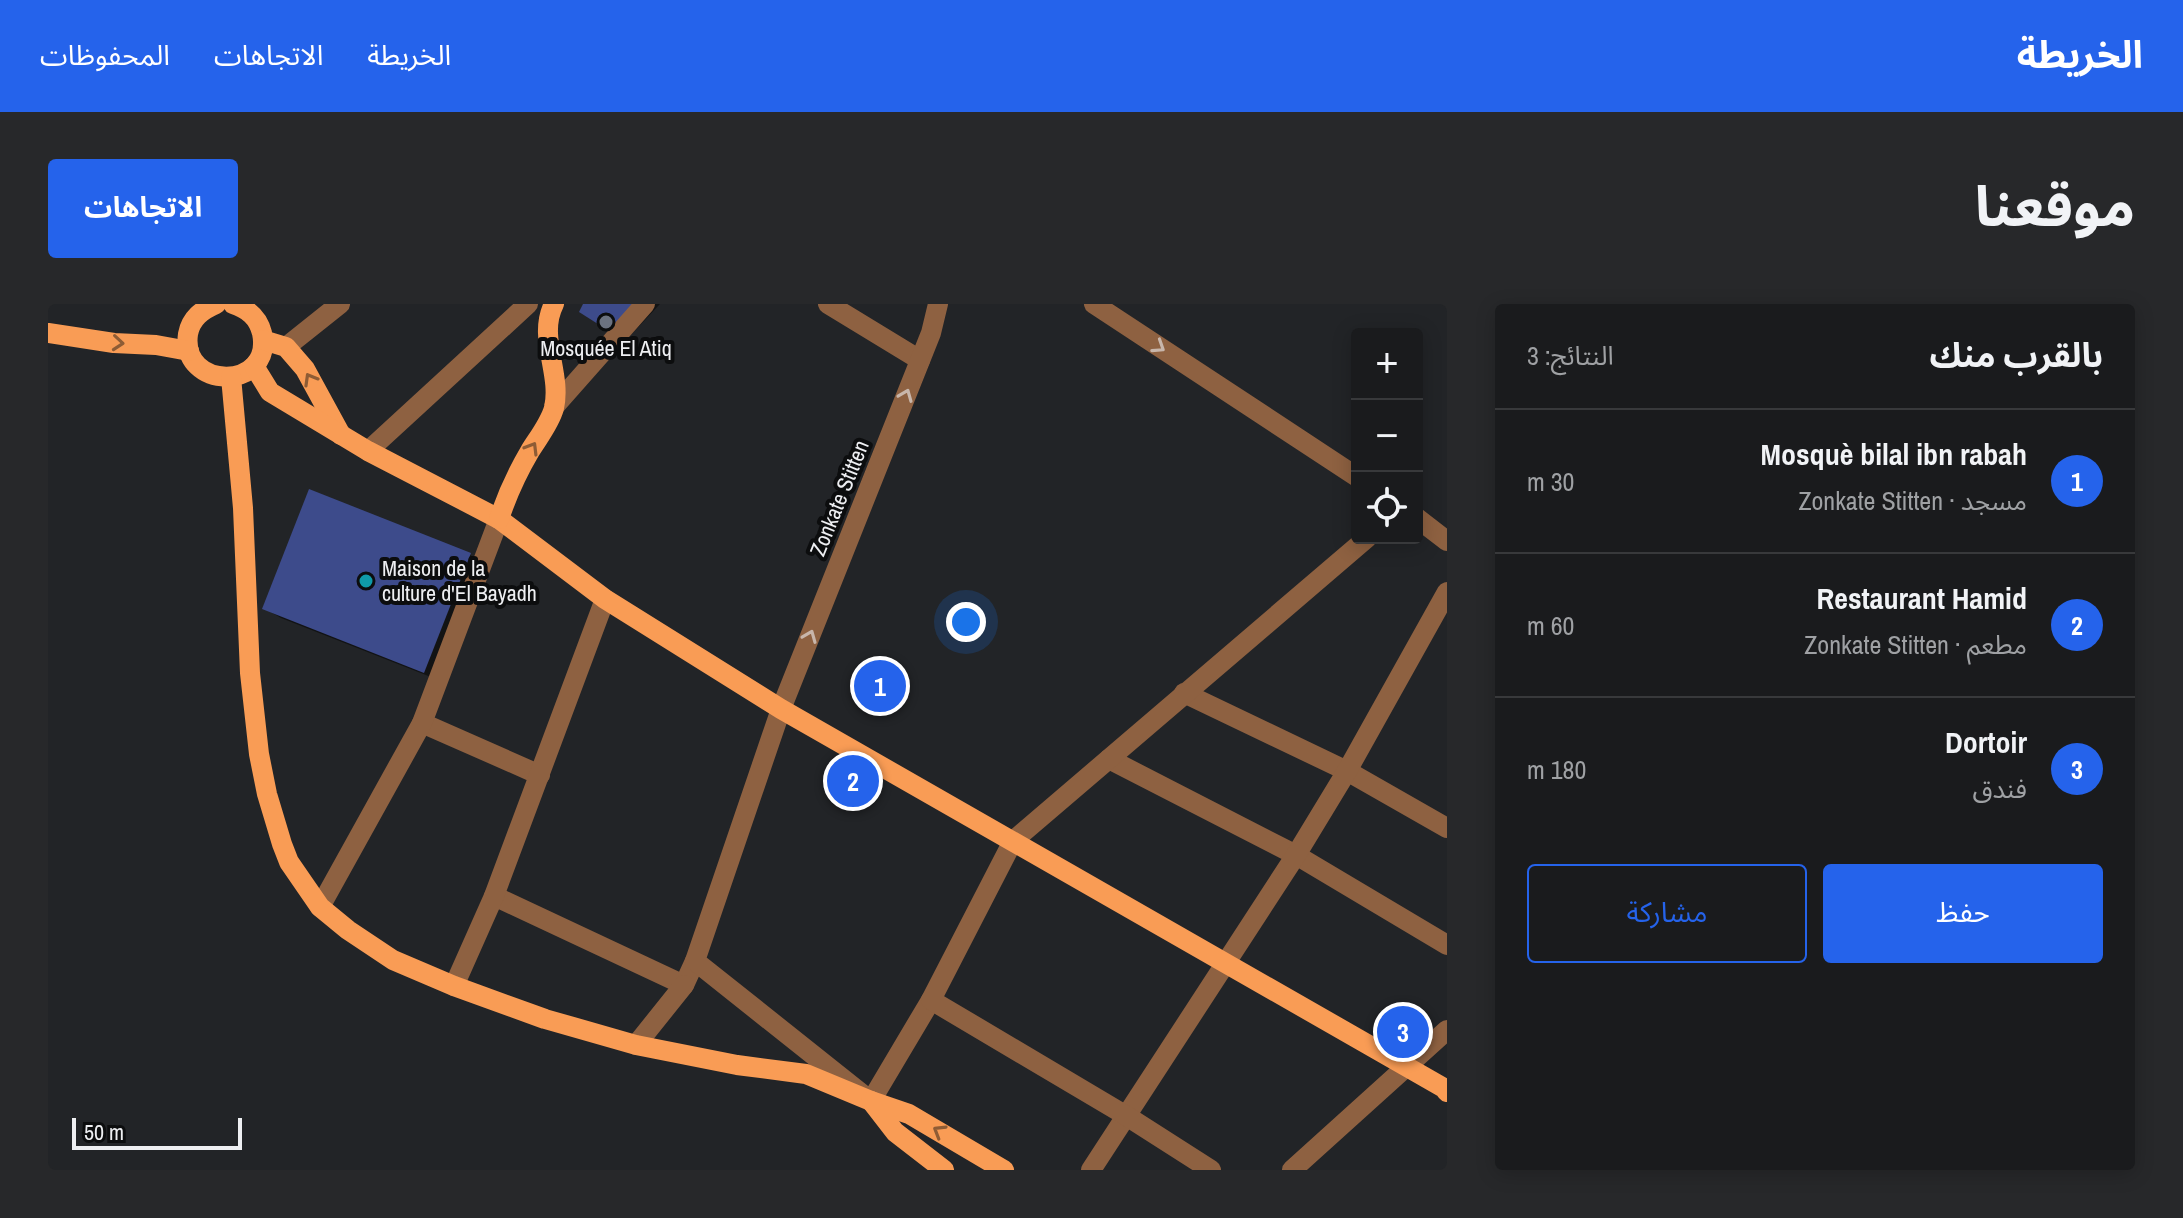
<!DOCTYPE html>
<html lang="ar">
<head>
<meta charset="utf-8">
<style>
  body { margin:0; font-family:"Archivo Narrow","Noto Sans Arabic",sans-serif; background:#27282a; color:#f1f3f6; direction:rtl }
  .controls { position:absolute; right:24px; top:24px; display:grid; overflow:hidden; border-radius:8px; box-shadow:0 4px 20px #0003 }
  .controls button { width:72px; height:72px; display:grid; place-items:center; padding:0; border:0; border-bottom:2px solid #38393b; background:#1a1b1d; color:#f1f3f6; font:40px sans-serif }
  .scale { position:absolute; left:24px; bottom:20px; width:170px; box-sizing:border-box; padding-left:8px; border:4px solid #eeeff2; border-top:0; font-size:22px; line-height:28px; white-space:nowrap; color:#eeeff2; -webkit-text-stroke:6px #0c0d0e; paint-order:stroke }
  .you { position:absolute; left:918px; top:318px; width:28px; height:28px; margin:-20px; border:6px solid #fff; border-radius:50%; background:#1a73e8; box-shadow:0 0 0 12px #1a73e833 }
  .badge { display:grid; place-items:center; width:52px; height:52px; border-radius:50%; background:#2563eb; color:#fff; font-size:26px; font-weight:700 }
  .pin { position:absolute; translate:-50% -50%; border:4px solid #fff; box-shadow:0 2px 8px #0006 }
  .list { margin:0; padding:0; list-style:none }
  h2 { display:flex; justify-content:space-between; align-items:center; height:104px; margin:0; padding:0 32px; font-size:34px }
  h2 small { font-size:26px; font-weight:400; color:#9fa1a4 }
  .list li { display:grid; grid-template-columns:52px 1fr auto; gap:24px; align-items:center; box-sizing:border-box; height:144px; padding:0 32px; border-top:2px solid #38393b }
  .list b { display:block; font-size:30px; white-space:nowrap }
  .list p { margin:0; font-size:26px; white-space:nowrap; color:#9fa1a4 }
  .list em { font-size:26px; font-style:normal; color:#9fa1a4 }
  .actions { display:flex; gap:16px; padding:24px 32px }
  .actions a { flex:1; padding:18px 0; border:2px solid #2563eb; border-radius:8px; text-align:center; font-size:28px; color:#2563eb }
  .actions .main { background:#2563eb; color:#fff }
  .icon { flex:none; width:44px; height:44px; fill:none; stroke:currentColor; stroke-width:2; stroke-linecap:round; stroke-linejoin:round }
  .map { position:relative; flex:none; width:1399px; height:866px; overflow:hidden; direction:ltr; border-radius:8px }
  header { display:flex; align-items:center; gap:48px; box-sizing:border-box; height:112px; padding:0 40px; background:#2563eb; color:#fff }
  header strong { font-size:38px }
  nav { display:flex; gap:44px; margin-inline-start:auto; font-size:28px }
  .intro { display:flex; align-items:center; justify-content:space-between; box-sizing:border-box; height:192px; padding:0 48px }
  h1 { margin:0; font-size:56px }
  .button { padding:20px 36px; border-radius:8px; background:#2563eb; color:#fff; font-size:28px; font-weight:700 }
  main { display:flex; gap:48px; padding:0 48px }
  aside { flex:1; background:#1a1b1d; border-radius:8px; box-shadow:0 4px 20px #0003 }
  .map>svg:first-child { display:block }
</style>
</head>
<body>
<header>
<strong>الخريطة</strong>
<nav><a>الخريطة</a><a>الاتجاهات</a><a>المحفوظات</a></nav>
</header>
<div class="intro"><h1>موقعنا</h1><a class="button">الاتجاهات</a></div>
<main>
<aside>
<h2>بالقرب منك<small>النتائج: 3</small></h2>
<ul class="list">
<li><span class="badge">1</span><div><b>Mosquè bilal ibn rabah</b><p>مسجد · Zonkate Stitten</p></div><em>30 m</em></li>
<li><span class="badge">2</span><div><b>Restaurant Hamid</b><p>مطعم · Zonkate Stitten</p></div><em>60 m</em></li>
<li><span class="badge">3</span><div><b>Dortoir</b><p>فندق</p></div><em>180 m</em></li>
</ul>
<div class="actions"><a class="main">حفظ</a><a>مشاركة</a></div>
</aside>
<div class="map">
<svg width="1399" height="866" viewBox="0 0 1399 866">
  <rect width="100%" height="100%" fill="#222427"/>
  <g fill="#0007">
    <path d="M537,0H612L579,35Z"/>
    <path d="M262,188L422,251L439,261L393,377L233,314L216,304Z"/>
  </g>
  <g fill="#3d4b8b">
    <path d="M535,0H586L561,27L531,8Z"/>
    <path d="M261,185L423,249L376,369L214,305Z"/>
  </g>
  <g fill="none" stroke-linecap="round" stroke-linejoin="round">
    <g stroke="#8e6141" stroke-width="20">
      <path d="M780,0L872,56"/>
      <path d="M1046,0L1309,173"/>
      <path d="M238,43L292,0"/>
      <path d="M506,103L597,0"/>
      <path d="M320,147L480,0"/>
      <path d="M1369,214L1399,237"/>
      <path d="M1136,389L1299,467L1399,524"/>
      <path d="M374,419L492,471"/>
      <path d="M1061,455L1248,551L1399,641"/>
      <path d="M446,592L636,681L647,657"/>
      <path d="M272,603L374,419L451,215"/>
      <path d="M406,682L446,592L557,295"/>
      <path d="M883,696L823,797L647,657L733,405L883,29L890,0"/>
      <path d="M588,741L636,681"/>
      <path d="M1043,866L1248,551L1299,467L1399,288"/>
      <path d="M1163,866L1077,811L883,696L965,537L1319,234"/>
      <path d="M1244,866L1399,726"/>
    </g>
    <g stroke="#f99c55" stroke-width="20">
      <path d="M168,0C154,6 143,14 140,30C132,87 226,87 214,29C210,13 200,5 185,0"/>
      <path d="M0,29L66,39L108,41L141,47"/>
      <path d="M215,36L238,43L257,65L293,131"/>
      <path d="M206,62L222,88L320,147L451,215L557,295L733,405L1396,784L1399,788"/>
      <path d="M183,73L195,204L202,369L211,450L219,490L234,540L241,558L272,603L300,626L345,656L406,682L497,715L588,741L689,761L758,770L823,797L861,810L956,866"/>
      <path d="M451,215C459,191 469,169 482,147C490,134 502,119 506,104C514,69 489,33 506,0"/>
      <path d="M823,797L847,828L896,866"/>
    </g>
  </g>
  <defs><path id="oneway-chevron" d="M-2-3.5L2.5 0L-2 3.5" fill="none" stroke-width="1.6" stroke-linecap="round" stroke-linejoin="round" transform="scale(2)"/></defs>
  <g stroke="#8e5c35">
    <use href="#oneway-chevron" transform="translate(70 39) rotate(5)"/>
    <use href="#oneway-chevron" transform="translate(262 75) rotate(-120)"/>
    <use href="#oneway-chevron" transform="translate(484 144) rotate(-59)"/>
    <use href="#oneway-chevron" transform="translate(891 827) rotate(-149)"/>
  </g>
  <g stroke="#c8b6ab">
    <use href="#oneway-chevron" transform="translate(1111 43) rotate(33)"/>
    <use href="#oneway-chevron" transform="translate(858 91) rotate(-68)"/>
    <use href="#oneway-chevron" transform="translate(762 332) rotate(-68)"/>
  </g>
  <circle fill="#6b7280" stroke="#0c0d0e" stroke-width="3" cx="558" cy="18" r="8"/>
  <circle fill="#0f9aa8" stroke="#0c0d0e" stroke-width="3" cx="318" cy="277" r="8"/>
  <g text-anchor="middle" stroke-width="8" stroke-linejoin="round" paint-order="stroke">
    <g font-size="22" fill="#eeeff2" stroke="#0c0d0e">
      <text x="558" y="52">Mosquée El Atiq</text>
      <text x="334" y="272" text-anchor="start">Maison de la<tspan x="334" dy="25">culture d'El Bayadh</tspan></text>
    </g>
    <g font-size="22" fill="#eeeff2" stroke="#0c0d0e">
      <text transform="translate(791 194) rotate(-68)" y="8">Zonkate Stitten</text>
    </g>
  </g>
</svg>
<div class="controls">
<button>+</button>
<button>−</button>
<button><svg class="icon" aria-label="locate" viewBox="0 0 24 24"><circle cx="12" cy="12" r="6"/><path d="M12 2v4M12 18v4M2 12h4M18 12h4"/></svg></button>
</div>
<div class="scale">50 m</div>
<div class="you"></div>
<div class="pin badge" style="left:832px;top:382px">1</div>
<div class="pin badge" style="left:805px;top:477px">2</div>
<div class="pin badge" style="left:1355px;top:728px">3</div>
</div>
</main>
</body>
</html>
